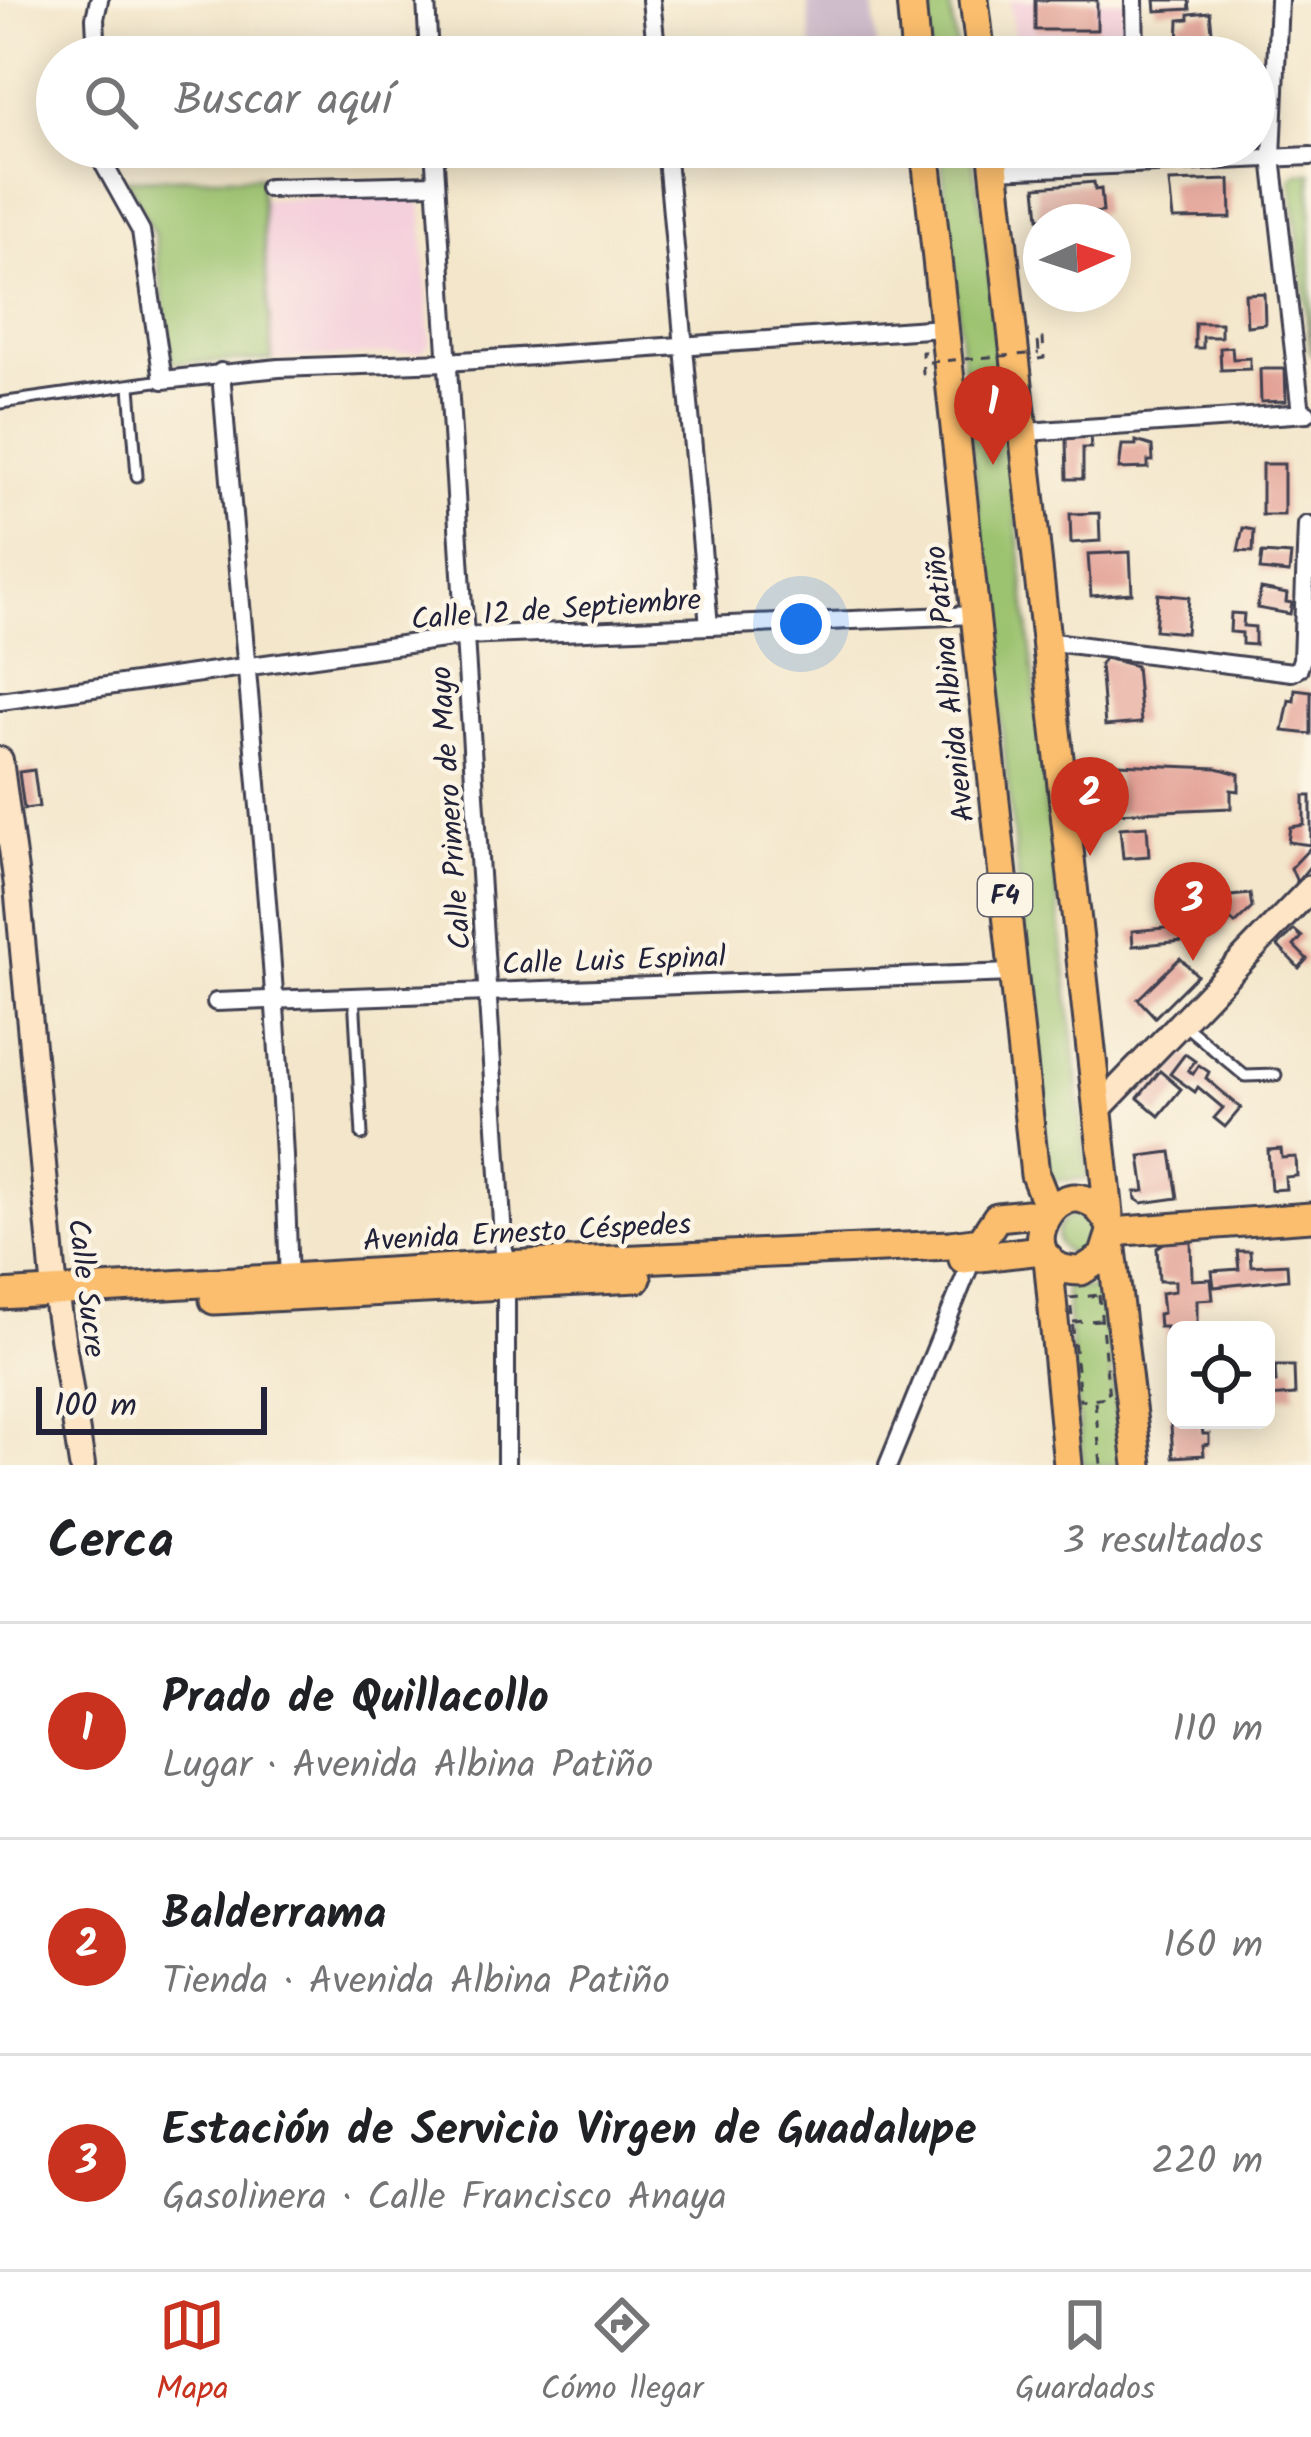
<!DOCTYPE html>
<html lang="es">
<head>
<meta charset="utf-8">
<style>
  body { margin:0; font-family:Kalam,sans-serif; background:#f2f2f2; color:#202124 }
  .controls { position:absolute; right:36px; bottom:36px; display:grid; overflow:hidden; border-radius:18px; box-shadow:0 6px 30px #0003 }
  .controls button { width:108px; height:108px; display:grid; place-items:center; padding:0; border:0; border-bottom:3px solid #e0e0e0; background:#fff; color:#202124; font:60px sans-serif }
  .compass { position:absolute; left:1023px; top:204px; width:108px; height:108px; border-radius:50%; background:#fff; box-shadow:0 6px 30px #0003; rotate:87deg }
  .scale { position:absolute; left:36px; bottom:30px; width:231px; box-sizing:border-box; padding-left:12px; border:6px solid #22223b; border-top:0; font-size:33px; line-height:42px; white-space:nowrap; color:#22223b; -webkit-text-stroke:9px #fcf5e5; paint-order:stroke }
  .you { position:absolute; left:801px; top:624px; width:42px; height:42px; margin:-30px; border:9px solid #fff; border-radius:50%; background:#1a73e8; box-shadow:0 0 0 18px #1a73e833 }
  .badge { display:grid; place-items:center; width:78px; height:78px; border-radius:50%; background:#c8321e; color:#fff; font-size:39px; font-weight:700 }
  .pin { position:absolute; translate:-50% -99px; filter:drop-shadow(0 3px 6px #0008) }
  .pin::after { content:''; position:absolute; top:63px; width:42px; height:36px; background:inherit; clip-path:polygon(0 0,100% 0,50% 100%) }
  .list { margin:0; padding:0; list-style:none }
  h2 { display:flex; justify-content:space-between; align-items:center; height:156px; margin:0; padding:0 48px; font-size:51px }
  h2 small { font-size:39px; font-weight:400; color:#757577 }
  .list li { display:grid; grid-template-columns:78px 1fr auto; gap:36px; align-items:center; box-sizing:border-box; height:216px; padding:0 48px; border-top:3px solid #e0e0e0 }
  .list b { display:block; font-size:45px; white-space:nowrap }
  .list p { margin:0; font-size:39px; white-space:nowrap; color:#757577 }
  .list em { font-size:39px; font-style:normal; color:#757577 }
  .icon { flex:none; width:66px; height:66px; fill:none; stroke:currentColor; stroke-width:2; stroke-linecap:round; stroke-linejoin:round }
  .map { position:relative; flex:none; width:1311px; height:1465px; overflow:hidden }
  .search { position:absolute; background:#fff; box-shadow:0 6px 30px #0003; left:36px; right:36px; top:36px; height:132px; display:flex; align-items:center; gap:30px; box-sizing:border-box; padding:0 42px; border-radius:66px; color:#757577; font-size:45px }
  .sheet { height:804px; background:#fff }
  nav { display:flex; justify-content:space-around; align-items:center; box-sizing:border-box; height:168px; border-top:3px solid #e0e0e0; background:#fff; font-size:33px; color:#757577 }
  nav a { display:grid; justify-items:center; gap:6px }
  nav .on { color:#c8321e }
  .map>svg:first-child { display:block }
</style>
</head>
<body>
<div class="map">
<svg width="1311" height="1465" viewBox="0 0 1311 1465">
  <rect width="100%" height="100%" fill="#fcf5e5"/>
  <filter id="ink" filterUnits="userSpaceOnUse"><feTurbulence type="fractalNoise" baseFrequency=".00833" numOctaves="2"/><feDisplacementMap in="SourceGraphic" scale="24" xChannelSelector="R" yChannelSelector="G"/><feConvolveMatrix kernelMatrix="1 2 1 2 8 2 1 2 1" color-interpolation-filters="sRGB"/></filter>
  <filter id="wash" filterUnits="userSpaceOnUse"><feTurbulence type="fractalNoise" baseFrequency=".004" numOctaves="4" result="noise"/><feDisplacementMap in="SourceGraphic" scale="48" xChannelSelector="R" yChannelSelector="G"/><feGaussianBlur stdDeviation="2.7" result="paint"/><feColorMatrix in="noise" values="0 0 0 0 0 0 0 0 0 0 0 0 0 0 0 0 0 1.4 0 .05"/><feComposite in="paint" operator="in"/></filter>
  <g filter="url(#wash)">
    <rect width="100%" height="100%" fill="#f3e6ca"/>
    <g fill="#f4cfdc">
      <path d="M1010,0H1125L1126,57H1016Z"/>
      <path d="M412,195L421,202L430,342L421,352L272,360L261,200Z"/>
    </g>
    <path fill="#d0bdcc" d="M808,0H873L878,57H803V52L811,51Z"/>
    <g fill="#9cc36f" stroke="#5f7255" stroke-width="3">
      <path d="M933,0H949L958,57H930L927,28Z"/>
      <path d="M940,147H970L985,224L1088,1179L1050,1181Z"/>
      <path d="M1311,172V355L1291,178L1297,173Z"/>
      <path d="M260,176L272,360L172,363L154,234L127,179Z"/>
      <circle cx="1076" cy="1235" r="19"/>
      <path d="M1103,1284L1121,1465H1083L1065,1286L1090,1289Z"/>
    </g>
    <g id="blocks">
      <g fill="#e3a095">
        <rect x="1035" y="0" width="62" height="30"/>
        <path d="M1155,0H1189L1190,9L1156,11Z"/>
        <path d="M1210,12L1213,41L1178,45L1179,20L1189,19V14Z"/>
        <rect x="1254" y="102" width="8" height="33"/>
        <path d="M1230,180L1231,218L1173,219L1169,182Z"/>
        <path d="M1094,182L1095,190L1101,189L1103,212L1039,218L1036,187Z"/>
        <path d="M1264,293L1265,324L1247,326L1245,294Z"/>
        <path d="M1195,323H1221V337H1203V348H1195Z"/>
        <path d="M1232,347L1233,359L1250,358V369L1221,370L1220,348Z"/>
        <path d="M1260,369H1285L1286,401L1261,402Z"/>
        <path d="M1090,435L1091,448H1083V479H1067L1066,440L1069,436Z"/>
        <path d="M1136,441L1152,446L1153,461H1148V468L1119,469L1122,445H1136Z"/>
        <rect x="1262" y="464" width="22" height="51"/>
        <path d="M1099,513L1100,541L1071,543L1070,514Z"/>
        <path d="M1243,528L1254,530L1253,552L1238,551Z"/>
        <path d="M1130,552L1132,593L1091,596L1088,554Z"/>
        <path d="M1262,553L1291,555L1289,573L1260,570Z"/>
        <path d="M1261,589L1287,594L1286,602L1292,603L1290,614L1257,608Z"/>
        <path d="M1158,594L1189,597L1186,633L1155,630Z"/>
        <path d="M1231,613L1244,614L1243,626L1255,627V645L1242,644V633L1230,632Z"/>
        <path d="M1105,658L1136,666L1141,723L1105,726L1100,664Z"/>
        <path d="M1295,689L1311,691V734L1283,731L1289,700L1294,701Z"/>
        <path d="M1117,764L1217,768L1239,774V791L1231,790V808L1116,813Z"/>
        <path d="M34,770L39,807L24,809L19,772Z"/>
        <path d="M1304,796H1311V845L1288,842L1290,827L1304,825Z"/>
        <path d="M1147,826L1149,856L1123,858L1120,828Z"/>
        <path d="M1311,847V865L1297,882L1291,868Z"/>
        <path d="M1250,894L1252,908L1235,924L1231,920L1218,935L1209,928L1199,940L1190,931L1213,904L1219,909L1231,896Z"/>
        <path d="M1185,926L1193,940L1133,946L1132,931Z"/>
        <path d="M1294,930L1302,937L1294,946L1307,959L1299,968L1278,946Z"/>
        <path d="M1180,958L1197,975L1155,1017L1138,999Z"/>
        <path d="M1185,1054L1195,1061L1188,1070L1193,1074L1199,1065L1209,1072L1206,1078L1241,1108L1225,1127L1214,1118L1223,1108L1198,1087L1195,1092L1170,1074Z"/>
        <path d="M1160,1071L1181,1089L1159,1116L1138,1098Z"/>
        <path d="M1281,1149L1282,1158L1296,1157L1297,1176L1285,1177L1286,1189L1271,1190L1268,1150Z"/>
        <path d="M1171,1152L1178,1198L1142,1203L1136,1199L1135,1192L1145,1191L1140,1156Z"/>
        <path d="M1191,1239L1192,1280L1211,1279L1213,1299L1197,1300V1330H1176V1345L1167,1346L1166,1327H1159L1158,1314L1163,1313L1161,1293L1175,1291V1281H1159L1157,1248L1168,1240Z"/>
        <path d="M1237,1251H1250L1251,1266L1287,1264L1288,1279L1214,1287L1212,1271L1239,1269Z"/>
        <path d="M1275,1366H1294L1295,1395L1267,1397L1266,1383L1276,1382Z"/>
        <path d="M1176,1407V1420H1201L1203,1434H1209V1444L1203,1445L1204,1455L1173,1457L1170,1410Z"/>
      </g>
    </g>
  </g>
  <g filter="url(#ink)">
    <use href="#blocks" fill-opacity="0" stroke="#413f50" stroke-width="3"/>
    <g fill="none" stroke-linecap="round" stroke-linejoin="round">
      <g stroke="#413f50" stroke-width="15">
        <g id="service">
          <path d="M130,386L137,476"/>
          <path d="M0,403L163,380"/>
          <path d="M354,995L362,1135"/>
          <path d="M1182,1023L1245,1076L1276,1075"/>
        </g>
      </g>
      <g stroke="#413f50" stroke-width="22">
        <g id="minor">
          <path d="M426,0L429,57"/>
          <path d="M651,0L657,57"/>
          <path d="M1134,0L1135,57"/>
          <path d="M1279,0L1272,157L1301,413"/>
          <path d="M97,57L95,18L99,0"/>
          <path d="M101,147L102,161L141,231L163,380L279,368L446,362L943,328"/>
          <path d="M434,147L506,1285V1465"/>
          <path d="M666,147L709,626"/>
          <path d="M995,170L1311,156"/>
          <path d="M268,188L436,184"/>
          <path d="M221,372C245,677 281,981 289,1286"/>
          <path d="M1026,432L1307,413"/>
          <path d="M1045,641L1292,672L1299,668L1302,659L1307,525"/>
          <path d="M0,701L465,636L974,615"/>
          <path d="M216,1002L1013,973"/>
          <path d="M888,1465L974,1255"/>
        </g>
      </g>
      <g stroke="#413f50" stroke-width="30">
        <g id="secondary">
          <path d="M0,760L17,886L55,1292L82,1465"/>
          <path d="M1098,1109L1311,888"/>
        </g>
      </g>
      <g stroke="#413f50" stroke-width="33">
        <g id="primary">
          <path d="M1111,1241L1138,1465"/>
          <path d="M1048,1258L1068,1465"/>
        </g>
      </g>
      <g stroke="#413f50" stroke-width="33">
        <g id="trunk">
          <path d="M911,0L916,57"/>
          <path d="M974,0L981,57"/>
          <path d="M925,147L1035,1175L1049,1210"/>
          <path d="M992,147L1111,1232L1103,1257L1081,1271C996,1271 1064,1146 1109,1223"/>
          <path d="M1111,1232L1311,1217"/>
          <path d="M963,1259L1042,1250"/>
          <path d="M0,1295L505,1265L950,1245L981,1241L997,1217L1027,1214L1043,1219"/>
          <path d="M214,1300L637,1278"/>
        </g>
      </g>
      <g stroke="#413f50" stroke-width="3" stroke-dasharray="9 9" stroke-linecap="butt">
        <path d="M926,352H922L923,374L930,373"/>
        <path d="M1038,359L1044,358L1043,337L1038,338L1039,353"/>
        <path d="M1099,1295L1109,1397L1080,1400L1070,1298Z"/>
        <path d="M1073,1322L1100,1320"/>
        <path d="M1095,1401L1101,1465"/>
      </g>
      <use href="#service" stroke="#fff" stroke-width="9"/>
      <use href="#minor" stroke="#fff" stroke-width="16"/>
      <use href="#secondary" stroke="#fde5c5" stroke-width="24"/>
      <use href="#primary" stroke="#fbbe6e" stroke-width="27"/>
      <use href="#trunk" stroke="#fbbe6e" stroke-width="27"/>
      <path stroke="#413f50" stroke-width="3" stroke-dasharray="9 9" stroke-linecap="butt" d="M929,362L1039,353"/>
    </g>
  </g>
  <g text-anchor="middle" stroke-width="9" stroke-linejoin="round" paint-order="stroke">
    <rect fill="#fcf5e5" stroke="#63616e" stroke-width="3" x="978" y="874" width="54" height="42" rx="9"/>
    <g font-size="27" font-weight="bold" fill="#22223b">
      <text x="1005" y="904">F4</text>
    </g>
    <g font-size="30" fill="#22223b" stroke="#fcf5e5">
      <text transform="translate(556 609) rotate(-4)" y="10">Calle 12 de Septiembre</text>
      <text transform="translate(949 684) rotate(-96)" y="10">Avenida Albina Patiño</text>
      <text transform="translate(450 808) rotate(-94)" y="10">Calle Primero de Mayo</text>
      <text transform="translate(614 960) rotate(-2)" y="10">Calle Luis Espinal</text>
      <text transform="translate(527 1232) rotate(-3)" y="10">Avenida Ernesto Céspedes</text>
      <text transform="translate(87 1288) rotate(83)" y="10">Calle Sucre</text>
    </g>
  </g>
</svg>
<div class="controls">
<button><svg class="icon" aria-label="locate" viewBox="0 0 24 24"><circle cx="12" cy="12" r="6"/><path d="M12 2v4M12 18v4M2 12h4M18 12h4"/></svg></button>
</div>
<svg class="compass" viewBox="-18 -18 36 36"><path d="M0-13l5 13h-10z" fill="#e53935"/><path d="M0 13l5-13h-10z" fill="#757577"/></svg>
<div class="scale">100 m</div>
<div class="you"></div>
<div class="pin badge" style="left:993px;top:465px">1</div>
<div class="pin badge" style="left:1090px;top:856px">2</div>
<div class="pin badge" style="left:1193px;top:961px">3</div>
<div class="search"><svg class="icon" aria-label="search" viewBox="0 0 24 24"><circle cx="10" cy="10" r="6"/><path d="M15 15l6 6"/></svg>Buscar aquí</div>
</div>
<section class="sheet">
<h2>Cerca<small>3 resultados</small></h2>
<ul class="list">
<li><span class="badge">1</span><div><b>Prado de Quillacollo</b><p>Lugar · Avenida Albina Patiño</p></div><em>110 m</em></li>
<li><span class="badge">2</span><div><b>Balderrama</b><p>Tienda · Avenida Albina Patiño</p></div><em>160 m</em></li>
<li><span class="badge">3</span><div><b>Estación de Servicio Virgen de Guadalupe</b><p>Gasolinera · Calle Francisco Anaya</p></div><em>220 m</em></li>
</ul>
</section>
<nav>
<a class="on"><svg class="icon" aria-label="map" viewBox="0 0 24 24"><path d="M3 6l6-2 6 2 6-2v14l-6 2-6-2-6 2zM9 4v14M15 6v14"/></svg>Mapa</a>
<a><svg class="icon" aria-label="directions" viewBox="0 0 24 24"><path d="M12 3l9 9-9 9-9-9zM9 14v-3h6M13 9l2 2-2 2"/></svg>Cómo llegar</a>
<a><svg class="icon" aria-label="saved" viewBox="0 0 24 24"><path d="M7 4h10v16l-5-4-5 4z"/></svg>Guardados</a>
</nav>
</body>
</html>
